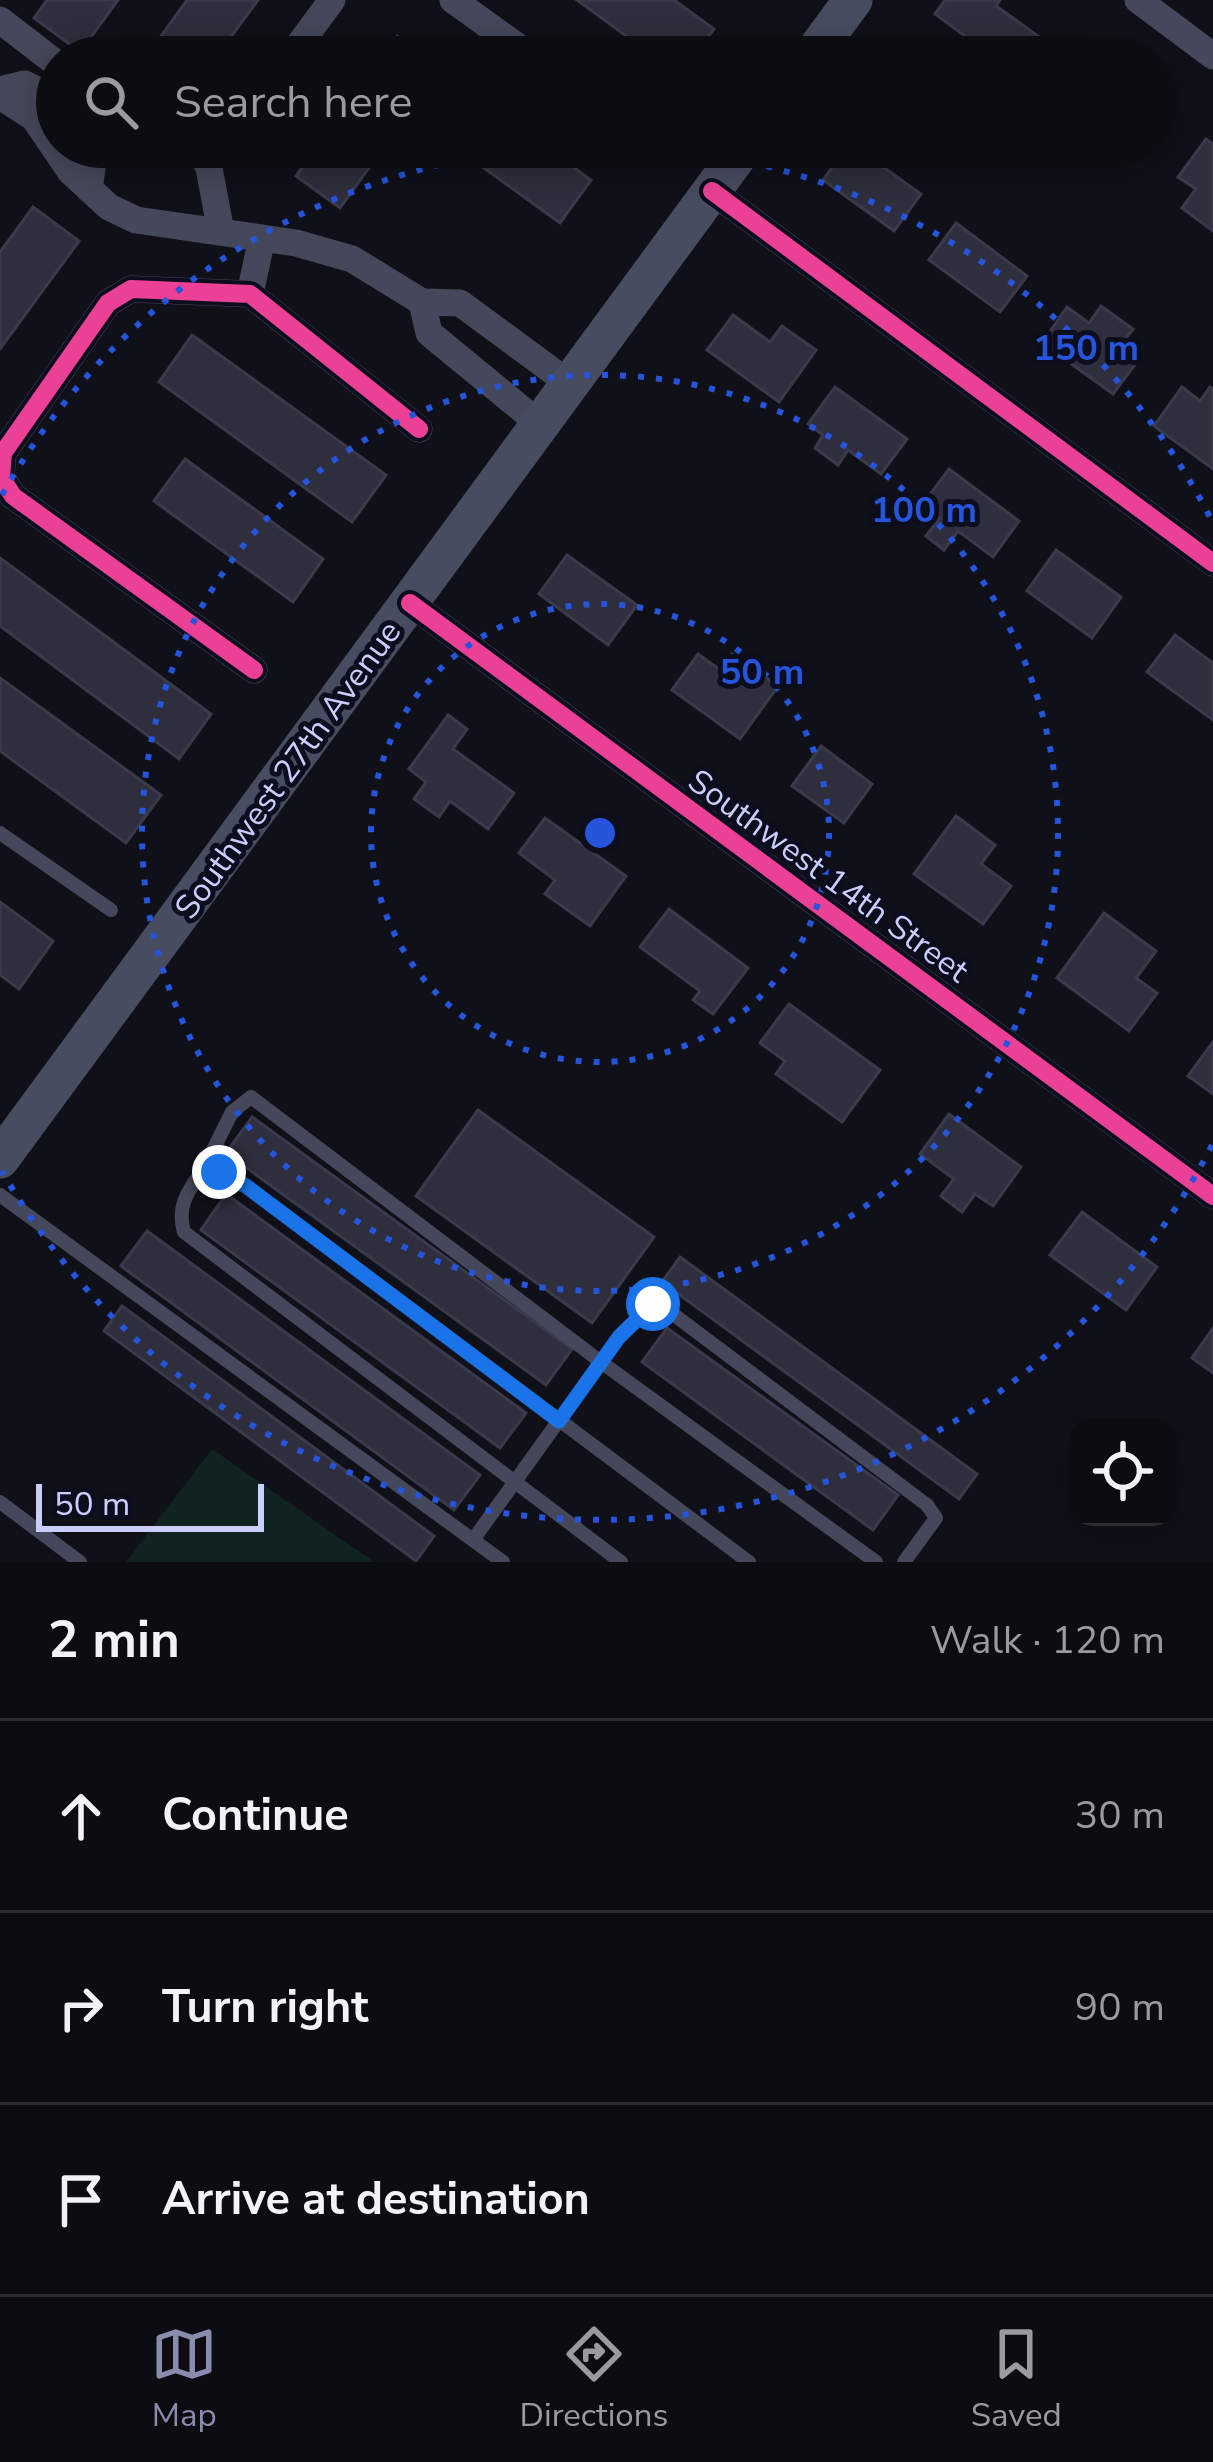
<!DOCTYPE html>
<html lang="en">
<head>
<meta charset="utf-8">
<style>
  body { margin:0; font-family:"Nunito Sans",sans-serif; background:#15151c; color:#f1f3f6 }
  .controls { position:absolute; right:36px; bottom:36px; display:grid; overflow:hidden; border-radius:24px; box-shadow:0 6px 30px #0003 }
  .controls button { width:108px; height:108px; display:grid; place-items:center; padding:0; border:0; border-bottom:3px solid #2c2c33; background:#0c0c13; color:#f1f3f6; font:60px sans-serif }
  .scale { position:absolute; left:36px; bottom:30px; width:228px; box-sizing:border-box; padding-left:12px; border:6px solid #cbcefd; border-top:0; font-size:33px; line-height:42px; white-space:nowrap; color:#cbcefd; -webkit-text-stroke:9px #0c0d1d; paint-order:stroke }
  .stop { position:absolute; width:36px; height:36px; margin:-27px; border:9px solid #1a73e8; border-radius:50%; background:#fff }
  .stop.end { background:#1a73e8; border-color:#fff; box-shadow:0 3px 12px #0008 }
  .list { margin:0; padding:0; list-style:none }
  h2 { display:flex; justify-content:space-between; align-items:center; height:156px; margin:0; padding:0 48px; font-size:51px }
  h2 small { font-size:39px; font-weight:400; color:#9a9ba0 }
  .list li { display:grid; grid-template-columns:78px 1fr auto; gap:36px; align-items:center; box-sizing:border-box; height:192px; padding:0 48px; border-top:3px solid #2c2c33 }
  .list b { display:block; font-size:45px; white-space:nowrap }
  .list em { font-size:39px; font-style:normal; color:#9a9ba0 }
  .icon { flex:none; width:66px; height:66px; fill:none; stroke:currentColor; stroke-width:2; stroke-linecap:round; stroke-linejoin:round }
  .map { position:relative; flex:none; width:1213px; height:1562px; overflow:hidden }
  .search { position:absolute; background:#0c0c13; box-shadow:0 6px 30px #0003; left:36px; right:36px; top:36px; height:132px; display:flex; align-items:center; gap:30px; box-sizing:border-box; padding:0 42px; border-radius:66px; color:#9a9ba0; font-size:45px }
  .sheet { height:732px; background:#0c0c13 }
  nav { display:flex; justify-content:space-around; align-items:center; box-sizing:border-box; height:168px; border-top:3px solid #2c2c33; background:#0c0c13; font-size:33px; color:#9a9ba0 }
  nav a { display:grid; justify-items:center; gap:6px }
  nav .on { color:#8a8cad }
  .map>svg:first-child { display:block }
</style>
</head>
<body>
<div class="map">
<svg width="1213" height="1562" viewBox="0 0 1213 1562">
  <rect width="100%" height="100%" fill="#101019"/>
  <path fill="#102320" d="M212,1449L374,1562H126Z"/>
  <g fill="#2e2e3c" stroke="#3a3a4d" stroke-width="3">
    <path d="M47,0H118L80,52L34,18Z"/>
    <path d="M187,0H258L216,57H146Z"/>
    <path d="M577,0H674L714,29L693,57H655Z"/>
    <path d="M945,0H1000L996,6L1038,36L1023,57H970L964,53L973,42L935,14Z"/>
    <path d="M397,36L426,57H382Z"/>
    <path d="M1206,139L1213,144V231L1182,208L1196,189L1178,177Z"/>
    <path d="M317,147H384L340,208L296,176Z"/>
    <path d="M455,147H546L591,180L560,223Z"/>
    <path d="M847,147H855L921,194L894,231L823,180Z"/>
    <path d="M33,207L79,241L0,349V252Z"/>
    <path d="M956,223L1027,276L1000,312L929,260Z"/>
    <path d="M1101,306L1133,329L1120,346L1139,359L1113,394L1042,343L1067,307L1089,323Z"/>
    <path d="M733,315L770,342L782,326L816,350L779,402L707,350Z"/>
    <path d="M192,335L386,475L352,522L159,382Z"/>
    <path d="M835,387L907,439L881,474L848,450L838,465L815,448L823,435L808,424Z"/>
    <path d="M1182,387L1200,401L1210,387L1213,389V469L1154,426Z"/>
    <path d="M185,459L323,559L293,602L154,501Z"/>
    <path d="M949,469L1019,521L993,557L958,531L944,550L926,536L940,518L922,505Z"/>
    <path d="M1056,550L1121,597L1092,638L1027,591Z"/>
    <path d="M567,555L637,605L608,645L539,594Z"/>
    <path d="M0,558L211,714L179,759L0,626Z"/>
    <path d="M1175,635L1213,663V720L1147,672Z"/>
    <path d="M698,654L720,670L732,654L778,686L740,739L672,690Z"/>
    <path d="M0,678L161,795L126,843L0,751Z"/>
    <path d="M448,715L467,729L453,749L514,793L488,829L450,801L439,817L414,799L426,782L409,769Z"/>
    <path d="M821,746L872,784L844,823L792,786Z"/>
    <path d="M956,816L995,845L981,864L1011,886L983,924L914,874Z"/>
    <path d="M545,818L626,876L590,926L545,894L555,880L519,853Z"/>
    <path d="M0,902L53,941L19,989L0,975Z"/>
    <path d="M669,909L748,968L713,1014L693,1000L700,991L640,947Z"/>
    <path d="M1104,913L1156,951L1136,978L1157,993L1129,1031L1057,978Z"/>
    <path d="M789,1004L880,1070L842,1122L776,1074L785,1061L760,1043Z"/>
    <path d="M1213,1042V1094L1188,1076Z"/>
    <path d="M478,1110L654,1237L592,1323L416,1196Z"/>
    <path d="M949,1114L1021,1167L993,1206L975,1194L962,1212L941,1196L954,1179L920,1154Z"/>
    <path d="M252,1117L572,1349L546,1385L226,1153Z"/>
    <path d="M226,1194L526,1413L500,1448L201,1230Z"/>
    <path d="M1082,1212L1157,1267L1126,1310L1050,1255Z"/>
    <path d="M147,1231L480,1475L454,1510L121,1266Z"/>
    <path d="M680,1257L977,1474L959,1499L662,1282Z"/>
    <path d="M122,1306L434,1536L416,1561L104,1331Z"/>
    <path d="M667,1328L898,1495L873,1530L642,1362Z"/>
    <path d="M1213,1328V1373L1192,1358Z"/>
  </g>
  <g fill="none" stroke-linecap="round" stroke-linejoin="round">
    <g stroke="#45485a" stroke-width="14">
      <path d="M0,833L111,910"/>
      <path d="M204,1168L232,1112L251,1097L601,1362L876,1562"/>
      <path d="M0,1195L503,1562"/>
      <path d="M0,1502L80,1562"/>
      <path d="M473,1540L619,1337L653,1304L665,1308L927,1505L936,1518L904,1562"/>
      <path d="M621,1562L184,1232C176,1205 189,1190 204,1168L246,1186L749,1562"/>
    </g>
    <g stroke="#45485a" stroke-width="27">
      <path d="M453,0L532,57"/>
      <path d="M1138,0L1213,56"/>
      <path d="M0,20L57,64"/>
      <path d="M290,57L332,0"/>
      <path d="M0,90L25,84L57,100"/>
      <path d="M0,96L34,118L70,171L109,207L136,220L296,243L352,259L422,302"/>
      <path d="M198,147L209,168L221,232"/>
      <path d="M89,189L95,147"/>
      <path d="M712,191L1213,563"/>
      <path d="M250,294L262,238"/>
      <path d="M541,425L429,333L422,302L460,303L570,384"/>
      <path d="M410,603L1213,1196"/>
      <path d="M254,670L13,496L1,477L3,453L108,303L131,289L250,294L419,429"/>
    </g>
    <g stroke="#474c60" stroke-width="39">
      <path d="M811,57L853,0"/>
      <path d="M0,1159L744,147"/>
    </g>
    <g stroke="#0c0d1d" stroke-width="26">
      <g id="cycleway">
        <path d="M712,191L1213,563"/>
        <path d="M410,603L1213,1196"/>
        <path d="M254,670L13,496L1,477L3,453L108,303L131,289L250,294L419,429"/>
      </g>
    </g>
    <use href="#cycleway" stroke="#ea4096" stroke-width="18"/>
  </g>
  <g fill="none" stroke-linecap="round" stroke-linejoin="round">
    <path stroke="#1a73e8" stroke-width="15" d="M219,1172L246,1186L559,1421L619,1337L653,1304"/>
  </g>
  <g fill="none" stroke="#2654da" stroke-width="6" stroke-dasharray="6 12">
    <circle cx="600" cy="833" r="229"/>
    <circle cx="600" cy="833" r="458"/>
    <path d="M1212 1145A687 687 0 0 1 2 1171M2 495A687 687 0 0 1 558 147M642 147A687 687 0 0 1 1212 521"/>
  </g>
  <g text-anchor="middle" stroke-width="10" stroke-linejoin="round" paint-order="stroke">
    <g font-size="33" fill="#cbcefd" stroke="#0c0d1d">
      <text transform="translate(287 769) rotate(-54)" y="12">Southwest 27th Avenue</text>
      <text transform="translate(829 875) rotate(36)" y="12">Southwest 14th Street</text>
    </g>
  </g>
  <circle cx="600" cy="833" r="18" fill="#2654da" stroke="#0c0d1d" stroke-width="6"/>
  <g font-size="36" text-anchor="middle" font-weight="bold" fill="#2654da" stroke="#0c0d1d" stroke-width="10" stroke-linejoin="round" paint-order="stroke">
    <text x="1086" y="360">150 m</text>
    <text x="924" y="522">100 m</text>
    <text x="762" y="684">50 m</text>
  </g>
</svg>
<div class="controls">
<button><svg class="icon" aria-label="locate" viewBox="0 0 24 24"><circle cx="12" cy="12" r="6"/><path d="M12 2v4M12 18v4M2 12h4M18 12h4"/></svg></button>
</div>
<div class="scale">50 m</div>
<div class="stop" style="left:653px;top:1304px"></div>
<div class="stop end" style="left:219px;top:1172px"></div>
<div class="search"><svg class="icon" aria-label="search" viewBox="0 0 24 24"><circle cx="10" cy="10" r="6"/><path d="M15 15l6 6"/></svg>Search here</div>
</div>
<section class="sheet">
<h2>2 min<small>Walk · 120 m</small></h2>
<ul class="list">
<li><svg class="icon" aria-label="ahead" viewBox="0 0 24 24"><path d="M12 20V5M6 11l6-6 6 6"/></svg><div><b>Continue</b></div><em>30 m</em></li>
<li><svg class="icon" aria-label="right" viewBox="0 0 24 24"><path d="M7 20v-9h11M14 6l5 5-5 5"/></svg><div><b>Turn right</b></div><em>90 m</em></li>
<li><svg class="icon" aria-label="arrive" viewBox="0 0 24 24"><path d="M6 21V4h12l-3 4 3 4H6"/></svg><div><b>Arrive at destination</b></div></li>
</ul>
</section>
<nav>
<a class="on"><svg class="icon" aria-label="map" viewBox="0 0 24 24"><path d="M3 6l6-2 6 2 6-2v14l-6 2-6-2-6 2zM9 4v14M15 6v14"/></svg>Map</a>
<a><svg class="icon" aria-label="directions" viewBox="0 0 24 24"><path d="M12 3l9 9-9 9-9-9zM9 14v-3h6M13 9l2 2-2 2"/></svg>Directions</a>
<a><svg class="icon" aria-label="saved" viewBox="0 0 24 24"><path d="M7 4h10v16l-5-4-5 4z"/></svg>Saved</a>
</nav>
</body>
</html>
